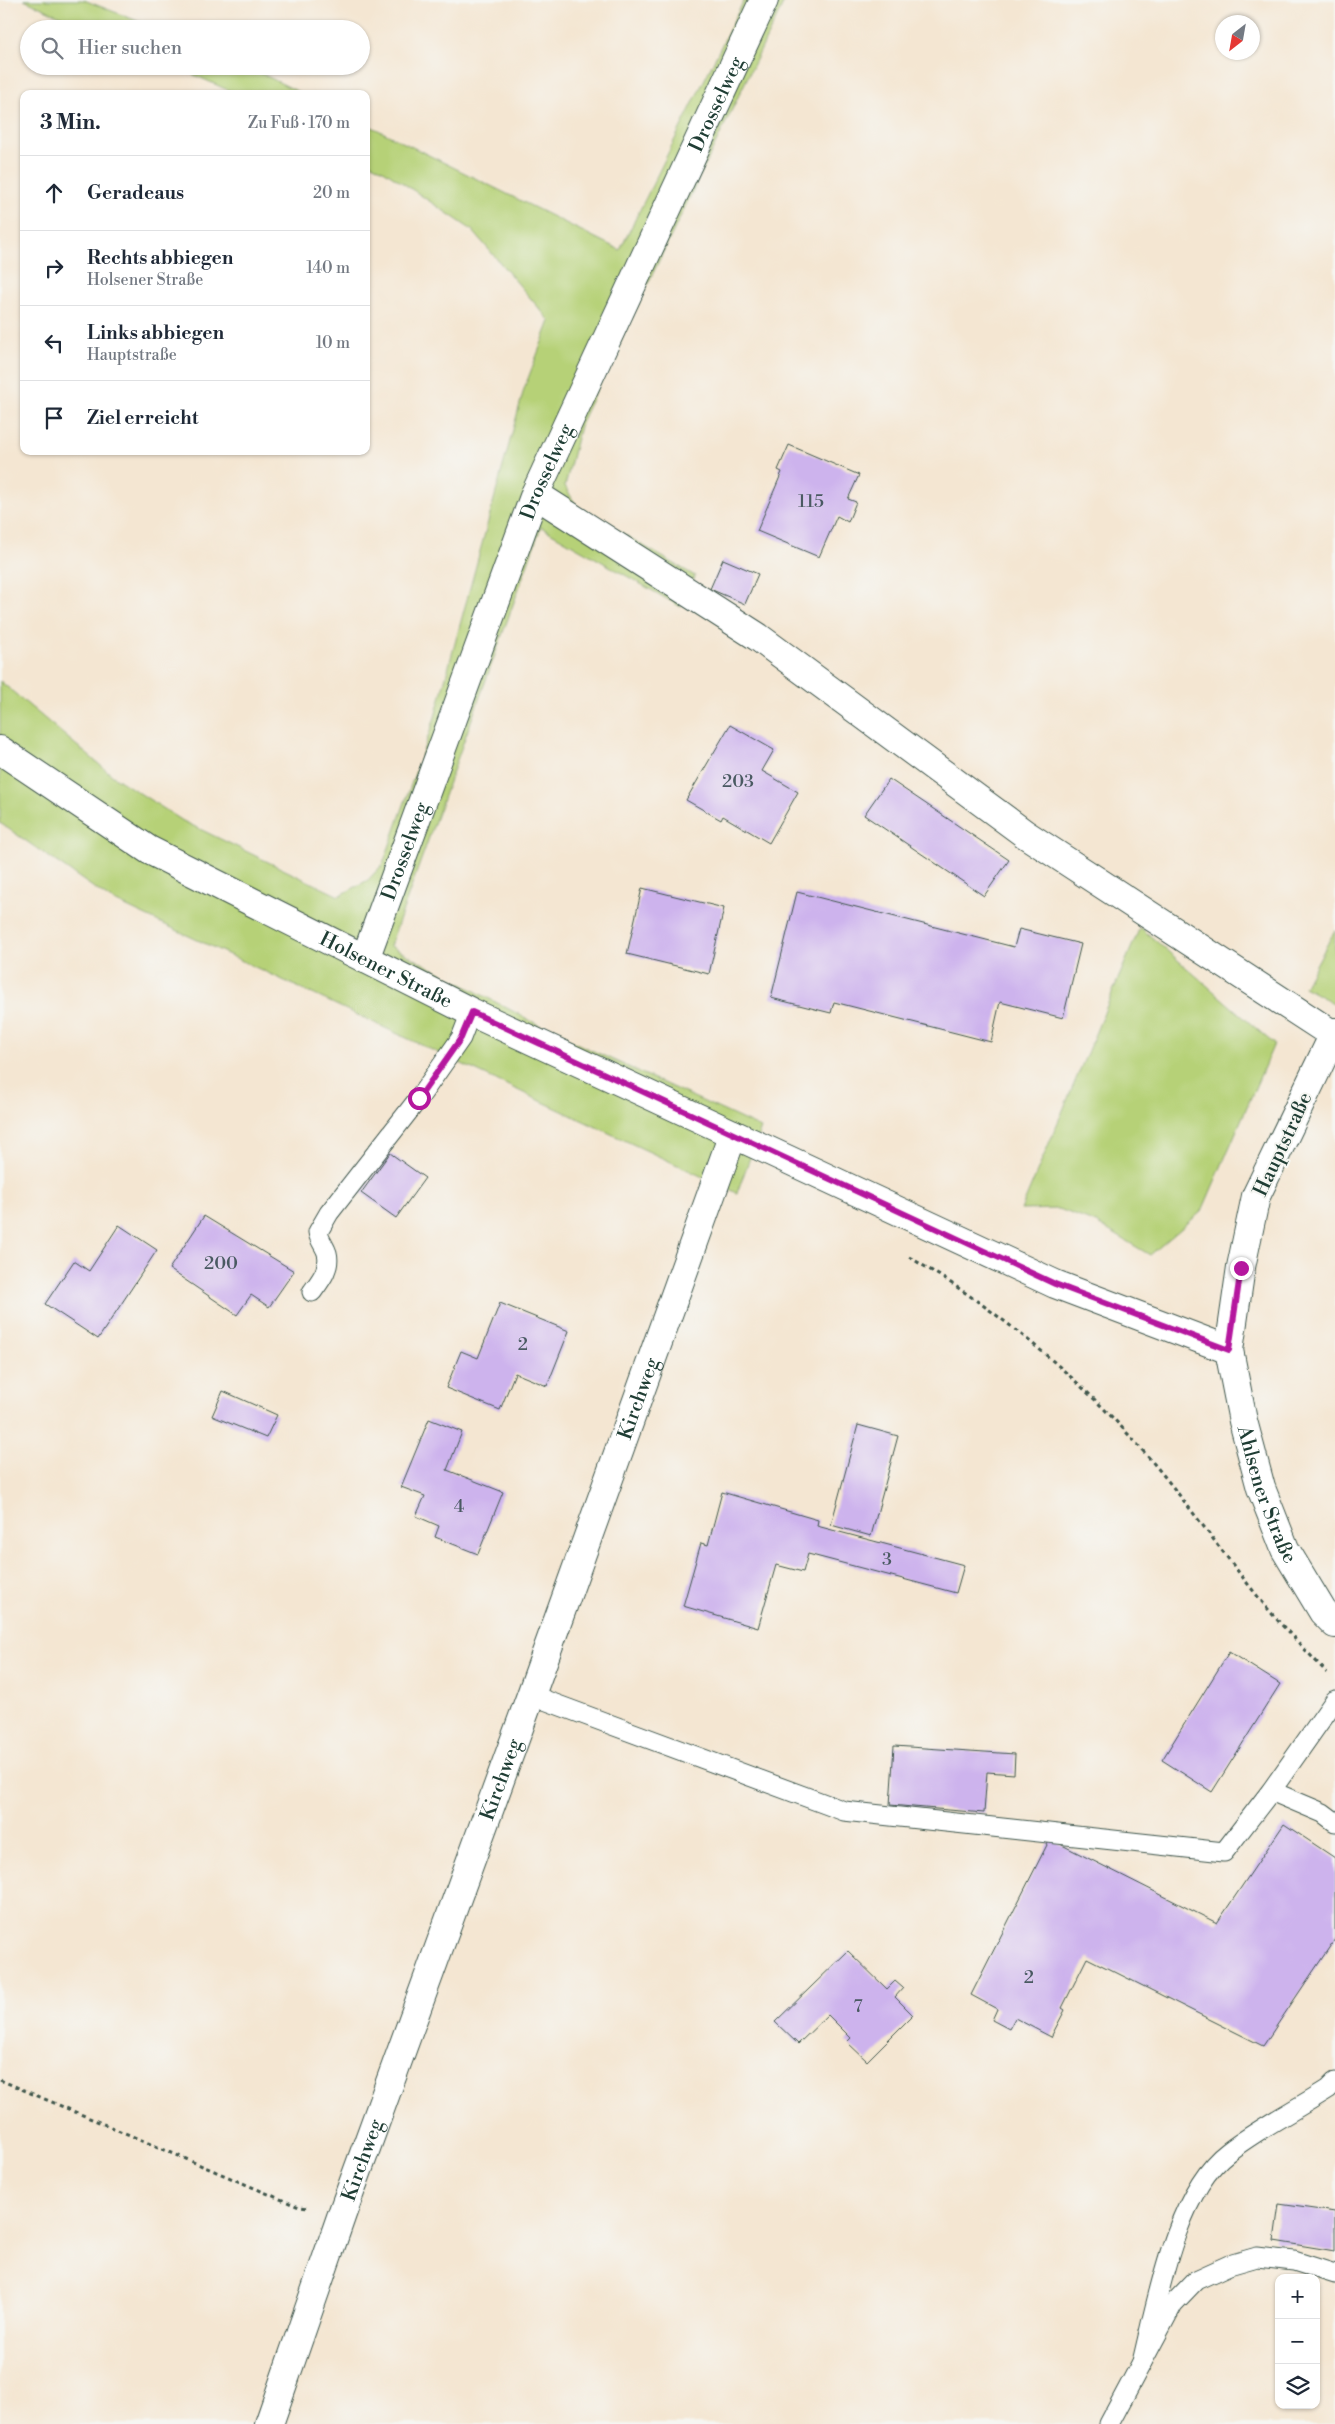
<!DOCTYPE html>
<html lang="de">
<head>
<meta charset="utf-8">
<style>
  body { margin:0; font-family:"Libre Bodoni",serif; background:#f6f6f7; color:#1f2937 }
  .controls { position:absolute; right:15px; bottom:15px; display:grid; overflow:hidden; border-radius:10px; box-shadow:0 1px 4px #0004 }
  .controls button { width:45px; height:45px; display:grid; place-items:center; padding:0; border:0; border-bottom:1px solid #e0e1e3; background:#fff; color:#1f2937; font:25px sans-serif }
  .compass { position:absolute; left:1215px; top:15px; width:45px; height:45px; border-radius:50%; background:#fff; box-shadow:0 1px 4px #0004; rotate:211deg }
  .stop { position:absolute; width:15px; height:15px; margin:-11px; border:4px solid #b5179e; border-radius:50%; background:#fff }
  .stop.end { background:#b5179e; border-color:#fff; box-shadow:0 1px 5px #0008 }
  .list { margin:0; padding:0; list-style:none }
  h2 { display:flex; justify-content:space-between; align-items:center; height:65px; margin:0; padding:0 20px; font-size:21px }
  h2 small { font-size:16px; font-weight:400; color:#747a83 }
  .list li { display:grid; grid-template-columns:32px 1fr auto; gap:15px; align-items:center; box-sizing:border-box; height:75px; padding:0 20px; border-top:1px solid #e0e1e3 }
  .list b { display:block; font-size:19px; white-space:nowrap }
  .list p { margin:0; font-size:16px; white-space:nowrap; color:#747a83 }
  .list em { font-size:16px; font-style:normal; color:#747a83 }
  .icon { flex:none; width:28px; height:28px; fill:none; stroke:currentColor; stroke-width:2; stroke-linecap:round; stroke-linejoin:round }
  .map { position:relative; flex:none; width:1335px; height:2424px; overflow:hidden }
  .search { position:absolute; background:#fff; box-shadow:0 1px 4px #0004; left:20px; top:20px; width:350px; height:55px; display:flex; align-items:center; gap:12px; box-sizing:border-box; padding:0 18px; border-radius:28px; color:#747a83; font-size:19px }
  .panel { position:absolute; background:#fff; box-shadow:0 1px 4px #0004; left:20px; top:90px; width:350px; height:365px; border-radius:10px }
  .map>svg:first-child { display:block }
</style>
</head>
<body>
<div class="map">
<svg width="1335" height="2424" viewBox="0 0 1335 2424">
  <rect width="100%" height="100%" fill="#f6f6f2"/>
  <filter id="ink" filterUnits="userSpaceOnUse"><feTurbulence type="fractalNoise" baseFrequency=".02" numOctaves="2"/><feDisplacementMap in="SourceGraphic" scale="10" xChannelSelector="R" yChannelSelector="G"/><feConvolveMatrix kernelMatrix="1 2 1 2 8 2 1 2 1" color-interpolation-filters="sRGB"/></filter>
  <filter id="wash" filterUnits="userSpaceOnUse"><feTurbulence type="fractalNoise" baseFrequency=".0096" numOctaves="4" result="noise"/><feDisplacementMap in="SourceGraphic" scale="20" xChannelSelector="R" yChannelSelector="G"/><feGaussianBlur stdDeviation="1.12" result="paint"/><feColorMatrix in="noise" values="0 0 0 0 0 0 0 0 0 0 0 0 0 0 0 0 0 1.4 0 .05"/><feComposite in="paint" operator="in"/></filter>
  <g filter="url(#wash)">
    <rect width="100%" height="100%" fill="#f4e6d2"/>
    <g fill="#b6d177" stroke="#6a8756">
      <path d="M24,0H84L158,29H89Z"/>
      <path d="M744,0H785L581,422L565,486L577,507L695,576L681,607L541,527L390,946L554,1033L761,1128L737,1193L110,899L0,823V681L113,776L183,821L339,896L368,880L383,864L435,717L524,389L550,321L472,230L385,171L366,161V124L620,250Z"/>
      <path d="M174,66H246L303,94H237Z"/>
      <path d="M1140,927L1274,1044L1202,1211L1150,1255L1096,1223L1059,1209L1021,1210Z"/>
      <path d="M1335,930V1004L1304,987Z"/>
    </g>
    <g id="blocks">
      <g fill="#cdb3ed">
        <path d="M789,445L859,475L848,499L856,502L848,522L837,516L819,557L757,531L782,472L778,470Z"/>
        <path d="M723,559L758,574L745,604L710,589Z"/>
        <path d="M730,725L774,750L762,771L798,792L769,843L723,816L721,820L686,800Z"/>
        <path d="M889,779L1009,860L984,896L864,815Z"/>
        <path d="M642,888L724,908L709,974L627,954Z"/>
        <path d="M797,892L1014,947L1019,929L1081,944L1063,1018L1000,1002L991,1042L834,1002L831,1013L771,998Z"/>
        <path d="M390,1153L425,1178L396,1218L361,1193Z"/>
        <path d="M204,1216L294,1271L269,1307L251,1295L237,1315L169,1269Z"/>
        <path d="M119,1225L157,1250L98,1339L45,1304L74,1261L89,1271Z"/>
        <path d="M500,1303L569,1331L547,1386L515,1373L500,1410L446,1388L461,1351L478,1358Z"/>
        <path d="M223,1391L277,1415L266,1438L212,1416Z"/>
        <path d="M429,1419L462,1432L447,1470L503,1492L478,1554L435,1537L439,1526L416,1516L425,1496L401,1487Z"/>
        <path d="M858,1425L898,1436L871,1536L831,1525Z"/>
        <path d="M722,1492L818,1520L817,1526L964,1565L956,1593L808,1554L803,1572L776,1565L758,1628L683,1606L701,1543L708,1545Z"/>
        <path d="M1229,1652L1280,1684L1212,1792L1162,1760Z"/>
        <path d="M894,1746L1015,1754L1014,1774L987,1772L984,1813L890,1805Z"/>
        <path d="M1284,1824L1335,1858V1939L1263,2046L1087,1958L1062,2008L1065,2010L1051,2037L1015,2018L1009,2029L992,2020L997,2009L971,1995L1050,1839L1217,1923Z"/>
        <path d="M848,1951L887,1989L895,1981L903,1988L895,1997L913,2015L867,2061L847,2042L851,2038L828,2015L798,2044L775,2022Z"/>
        <path d="M1279,2204L1335,2212V2251L1274,2241Z"/>
      </g>
    </g>
  </g>
  <g filter="url(#ink)">
    <use href="#blocks" fill-opacity="0" stroke="#3f564c" stroke-width="1"/>
    <g fill="none" stroke-linecap="round" stroke-linejoin="round">
      <g stroke="#3f564c" stroke-width="21">
        <g id="lane">
          <path d="M312,1292C320,1281 331,1268 327,1253C325,1246 319,1240 318,1232L329,1213L419,1098L461,1038L471,1012"/>
          <path d="M531,1695L844,1811L1224,1852L1271,1791L1335,1700"/>
          <path d="M1271,1791L1323,1813L1335,1822"/>
          <path d="M1142,2362C1157,2301 1176,2191 1228,2152C1259,2128 1295,2110 1328,2089L1335,2082"/>
          <path d="M1109,2424L1173,2304L1196,2280L1229,2265L1257,2257L1294,2261L1335,2274"/>
        </g>
      </g>
      <g stroke="#3f564c" stroke-width="30">
        <g id="street">
          <path d="M535,494L758,637L1025,834L1335,1036"/>
          <path id="s1" d="M365,959L535,494L764,0"/>
          <path id="s2" d="M269,2424L342,2214L531,1695L733,1134"/>
        </g>
      </g>
      <g stroke="#3f564c" stroke-width="30">
        <g id="secondary">
          <path id="s3" d="M0,750L149,850L471,1012L1055,1284L1229,1350"/>
          <path id="s4" d="M1335,1032L1256,1196L1241,1267L1229,1350L1243,1421L1261,1488L1285,1549L1323,1612L1335,1624"/>
        </g>
      </g>
      <g stroke="#3f564c" stroke-width="3" stroke-dasharray="4 4" stroke-linecap="butt">
        <path d="M909,1257C996,1308 1078,1376 1144,1452C1187,1502 1226,1558 1268,1609C1286,1631 1308,1652 1327,1673"/>
        <path d="M0,2080L299,2207L309,2208"/>
      </g>
      <use href="#lane" stroke="#fff" stroke-width="19"/>
      <use href="#street" stroke="#fff" stroke-width="28"/>
      <use href="#secondary" stroke="#fff" stroke-width="28"/>
    </g>
  </g>
  <g fill="none" stroke-linecap="round" stroke-linejoin="round" filter="url(#ink)">
    <path stroke="#b5179e" stroke-width="6" d="M419,1098L461,1038L472,1012L1055,1284L1229,1350L1241,1268"/>
  </g>
  <g text-anchor="middle" stroke-width="4" stroke-linejoin="round" paint-order="stroke">
    <g font-size="18" fill="#4a5a62">
      <text x="811" y="507">115</text>
      <text x="738" y="787">203</text>
      <text x="221" y="1269">200</text>
      <text x="523" y="1350">2</text>
      <text x="459" y="1512">4</text>
      <text x="887" y="1565">3</text>
      <text x="1029" y="1983">2</text>
      <text x="858" y="2012">7</text>
    </g>
    <g font-size="20" fill="#1f3d34" stroke="#f6f6f2">
      <text dy="7" stroke="none"><textPath href="#s1" startOffset="925">Drosselweg</textPath></text>
      <text dy="7" stroke="none"><textPath href="#s1" startOffset="520">Drosselweg</textPath></text>
      <text dy="7" stroke="none"><textPath href="#s1" startOffset="115">Drosselweg</textPath></text>
      <text dy="7" stroke="none"><textPath href="#s3" startOffset="445">Holsener Straße</textPath></text>
      <text transform="translate(1282 1144) rotate(-65)" y="7">Hauptstraße</text>
      <text dy="7" stroke="none"><textPath href="#s2" startOffset="1090">Kirchweg</textPath></text>
      <text dy="7" stroke="none"><textPath href="#s4" startOffset="488">Ahlsener Straße</textPath></text>
      <text dy="7" stroke="none"><textPath href="#s2" startOffset="685">Kirchweg</textPath></text>
      <text dy="7" stroke="none"><textPath href="#s2" startOffset="280">Kirchweg</textPath></text>
    </g>
  </g>
</svg>
<div class="controls">
<button>+</button>
<button>−</button>
<button><svg class="icon" aria-label="layers" viewBox="0 0 24 24"><path d="M12 4l9 5-9 5-9-5zM3 14l9 5 9-5"/></svg></button>
</div>
<svg class="compass" viewBox="-18 -18 36 36"><path d="M0-13l5 13h-10z" fill="#e53935"/><path d="M0 13l5-13h-10z" fill="#747a83"/></svg>
<div class="stop" style="left:419px;top:1098px"></div>
<div class="stop end" style="left:1241px;top:1268px"></div>
<div class="search"><svg class="icon" aria-label="search" viewBox="0 0 24 24"><circle cx="10" cy="10" r="6"/><path d="M15 15l6 6"/></svg>Hier suchen</div>
<section class="panel">
<h2>3 Min.<small>Zu Fuß · 170 m</small></h2>
<ul class="list">
<li><svg class="icon" aria-label="ahead" viewBox="0 0 24 24"><path d="M12 20V5M6 11l6-6 6 6"/></svg><div><b>Geradeaus</b></div><em>20 m</em></li>
<li><svg class="icon" aria-label="right" viewBox="0 0 24 24"><path d="M7 20v-9h11M14 6l5 5-5 5"/></svg><div><b>Rechts abbiegen</b><p>Holsener Straße</p></div><em>140 m</em></li>
<li><svg class="icon" aria-label="left" viewBox="0 0 24 24"><path d="M17 20v-9H6M10 6l-5 5 5 5"/></svg><div><b>Links abbiegen</b><p>Hauptstraße</p></div><em>10 m</em></li>
<li><svg class="icon" aria-label="arrive" viewBox="0 0 24 24"><path d="M6 21V4h12l-3 4 3 4H6"/></svg><div><b>Ziel erreicht</b></div></li>
</ul>
</section>
</div>
</body>
</html>
